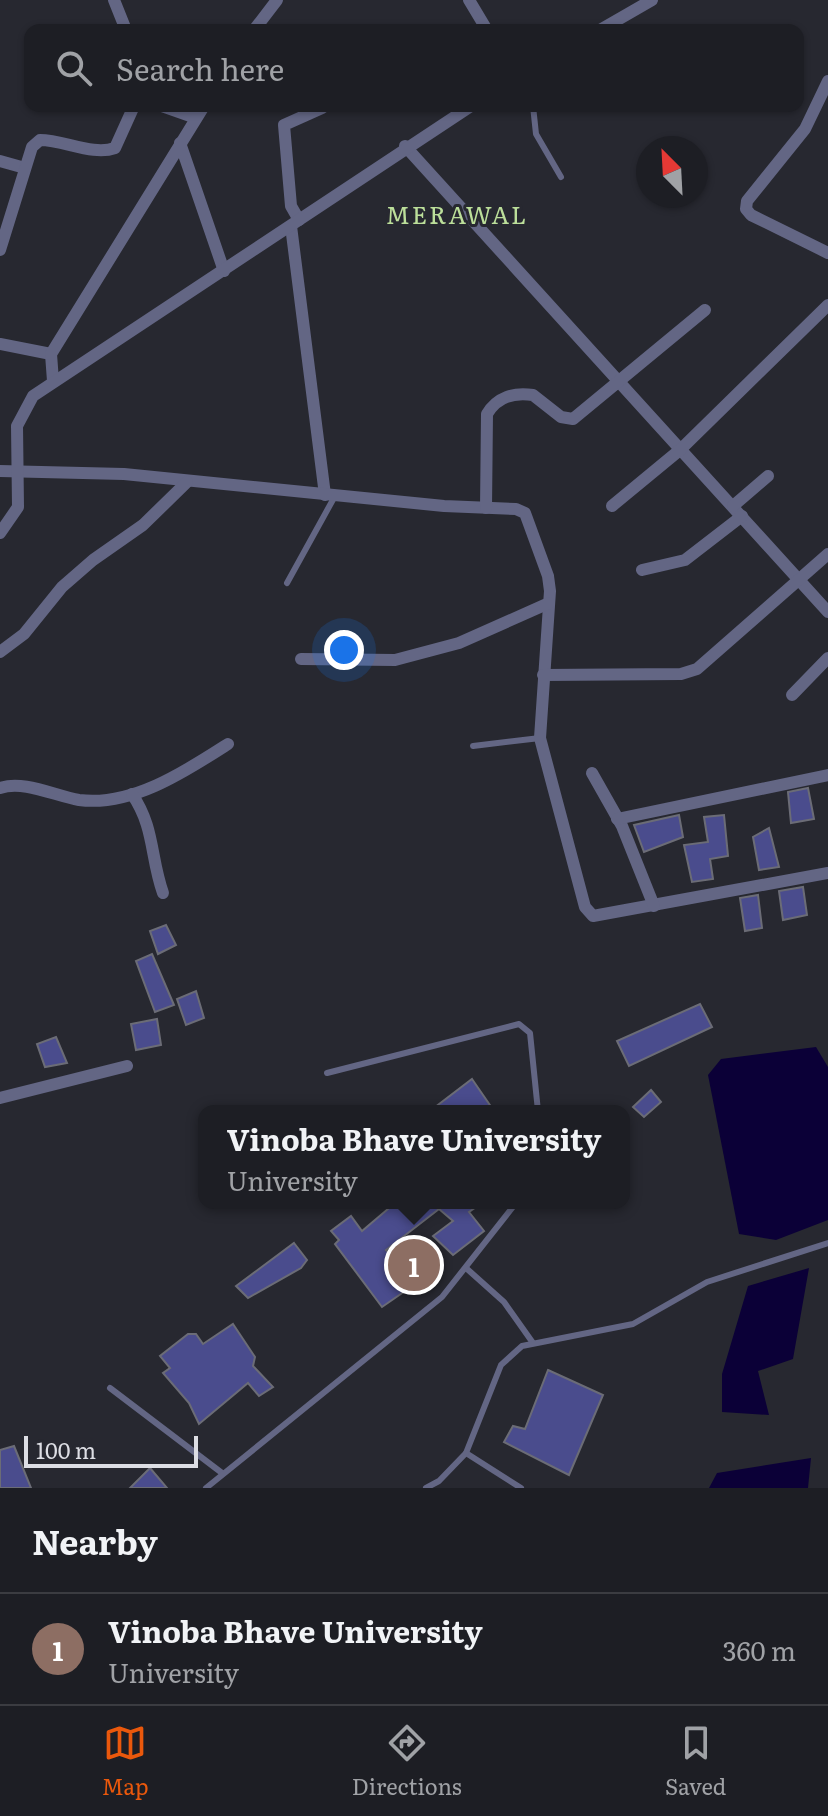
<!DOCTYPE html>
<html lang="en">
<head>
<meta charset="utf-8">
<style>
  body { margin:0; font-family:Literata,serif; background:#25272c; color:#f1f3f6 }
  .compass { position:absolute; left:636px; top:136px; width:72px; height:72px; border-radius:50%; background:#1d1e24; box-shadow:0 2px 6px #0004; rotate:336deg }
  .scale { position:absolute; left:24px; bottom:20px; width:174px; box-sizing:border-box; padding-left:8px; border:4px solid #dddee4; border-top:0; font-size:22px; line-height:28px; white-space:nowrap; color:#dddee4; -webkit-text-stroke:6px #272830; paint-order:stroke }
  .you { position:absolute; left:344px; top:650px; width:28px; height:28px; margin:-20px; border:6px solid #fff; border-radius:50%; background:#1a73e8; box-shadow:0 0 0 12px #1a73e833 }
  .badge { display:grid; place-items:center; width:52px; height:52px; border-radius:50%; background:#ea580c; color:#fff; font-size:26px; font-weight:700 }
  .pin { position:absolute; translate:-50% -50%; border:4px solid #fff; box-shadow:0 2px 8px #0006 }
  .popup { position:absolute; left:198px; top:1105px; width:432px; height:104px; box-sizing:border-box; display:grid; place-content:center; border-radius:16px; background:#1d1e24; filter:drop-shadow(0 2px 6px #0005); font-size:26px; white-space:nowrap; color:#a0a2a6 }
  .popup b { font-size:30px; color:#f1f3f6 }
  .popup::after { content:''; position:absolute; left:50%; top:100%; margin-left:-16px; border:16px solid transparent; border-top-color:#1d1e24 }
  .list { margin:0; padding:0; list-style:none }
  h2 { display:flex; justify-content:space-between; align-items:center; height:104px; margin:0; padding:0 32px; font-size:34px }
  h2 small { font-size:26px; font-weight:400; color:#a0a2a6 }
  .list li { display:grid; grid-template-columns:52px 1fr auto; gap:24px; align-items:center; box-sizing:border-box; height:112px; padding:0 32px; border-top:2px solid #3b3c41 }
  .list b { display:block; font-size:30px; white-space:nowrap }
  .list p { margin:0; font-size:26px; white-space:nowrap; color:#a0a2a6 }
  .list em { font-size:26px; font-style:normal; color:#a0a2a6 }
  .icon { flex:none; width:44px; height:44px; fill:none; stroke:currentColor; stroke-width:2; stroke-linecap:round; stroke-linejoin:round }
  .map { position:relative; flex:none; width:828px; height:1488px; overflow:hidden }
  .search { position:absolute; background:#1d1e24; box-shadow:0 2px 6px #0004; left:24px; right:24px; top:24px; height:88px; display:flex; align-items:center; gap:20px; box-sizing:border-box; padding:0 28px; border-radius:16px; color:#a0a2a6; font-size:30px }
  .sheet { height:216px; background:#1d1e24 }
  nav { display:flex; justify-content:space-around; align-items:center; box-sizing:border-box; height:112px; border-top:2px solid #3b3c41; background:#1d1e24; font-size:22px; color:#a0a2a6 }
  nav a { display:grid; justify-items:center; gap:4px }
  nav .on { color:#ea580c }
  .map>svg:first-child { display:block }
</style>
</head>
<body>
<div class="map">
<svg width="828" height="1488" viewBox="0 0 828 1488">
  <rect width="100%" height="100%" fill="#272830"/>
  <g fill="#0b0037">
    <path d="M816,1047L828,1067V1220L776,1240L739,1234L708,1075L721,1059Z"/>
    <path d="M809,1268L793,1359L758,1371L769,1415L722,1412V1374L748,1286Z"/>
    <path d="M811,1458L808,1488H709L717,1473Z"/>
  </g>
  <g fill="#4a4c8d" stroke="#6b6c76" stroke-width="2">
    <path d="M808,788L814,819L791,823L788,792Z"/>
    <path d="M679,815L683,837L644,852L634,825Z"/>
    <path d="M724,815L728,856L710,859L713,879L692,882L684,845L708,842L704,817Z"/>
    <path d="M769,828L779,867L759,870L753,837Z"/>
    <path d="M803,887L807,915L783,920L779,891Z"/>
    <path d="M758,895L762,928L745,931L740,898Z"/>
    <path d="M166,925L176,945L158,954L150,931Z"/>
    <path d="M152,954L174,1005L155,1012L136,961Z"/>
    <path d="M196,991L204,1018L186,1025L177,999Z"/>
    <path d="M700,1004L712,1027L629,1066L617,1041Z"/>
    <path d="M157,1019L161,1045L136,1050L131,1024Z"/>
    <path d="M56,1037L67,1063L45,1067L37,1044Z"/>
    <path d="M472,1079L494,1111H430Z"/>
    <path d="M651,1090L661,1102L644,1117L633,1107Z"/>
    <path d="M395,1203H482L469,1212L484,1231L453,1255L433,1236L453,1221L439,1209L386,1250L418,1282L382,1307L335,1244L339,1240L331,1231L351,1216L362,1231Z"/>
    <path d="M294,1243L307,1260L301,1268L248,1298L236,1286Z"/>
    <path d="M233,1324L255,1357L253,1366L273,1387L259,1396L248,1383L199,1424L189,1403L163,1373L170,1368L160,1356L188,1334H196L203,1344Z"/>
    <path d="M548,1370L603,1395L569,1475L504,1442L513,1426L525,1429Z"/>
    <path d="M14,1446L31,1488H0V1450Z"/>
    <path d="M150,1468L167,1488H130Z"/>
  </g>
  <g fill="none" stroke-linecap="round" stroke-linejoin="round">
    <g stroke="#636684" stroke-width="6">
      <path d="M533,106L536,134L561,177"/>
      <path d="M287,583L335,496"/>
      <path d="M473,746L540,738"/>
      <path d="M327,1073L519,1024L530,1033L538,1111"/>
      <path d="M466,1268L504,1302L533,1343"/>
      <path d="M110,1388L222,1473"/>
      <path d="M466,1453L521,1488"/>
      <path d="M206,1488L442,1297L516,1203"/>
      <path d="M426,1488L439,1481L466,1453L501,1365L522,1346L633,1324L707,1282L828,1243"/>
    </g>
    <g stroke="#636684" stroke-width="12">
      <path d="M114,0L126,30"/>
      <path d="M469,0L487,30"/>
      <path d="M254,30L277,0"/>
      <path d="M600,30L652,0"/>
      <path d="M828,81L805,129L747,201L746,209L751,215L828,253"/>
      <path d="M162,106L196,118"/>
      <path d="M180,143L224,271"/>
      <path d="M405,146L828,612"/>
      <path d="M0,161L25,168"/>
      <path d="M299,220L291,206L284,125L322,108"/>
      <path d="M291,226L325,495"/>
      <path d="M0,250L32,147L40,140C64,140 93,156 115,148L134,106"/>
      <path d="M0,344L51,354"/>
      <path d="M53,381L51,354L204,106"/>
      <path d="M0,471L124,474L444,506L516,509L525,513L548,576L550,591L540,738L585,907L593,916L828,873"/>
      <path d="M612,506L681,449L828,305"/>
      <path d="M733,506L768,476"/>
      <path d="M486,508L487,414C497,397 514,392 533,395L561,417L573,419L705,310"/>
      <path d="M0,533L18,507L17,426L33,396L471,106"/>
      <path d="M642,570L685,560L742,516"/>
      <path d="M0,652L24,634L62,587L93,560L143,525L187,482"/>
      <path d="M301,659L395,660L459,643L549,603"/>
      <path d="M543,675L681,674L697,669L828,554"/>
      <path d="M792,695L828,658"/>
      <path d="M592,773L622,826L654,906"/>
      <path d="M0,788C24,780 55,796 79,800C132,807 186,771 228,744"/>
      <path d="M132,794C155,828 150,856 163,893"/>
      <path d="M617,819L828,775"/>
      <path d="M0,1098L127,1066"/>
    </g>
  </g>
  <g text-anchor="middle" stroke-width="6" stroke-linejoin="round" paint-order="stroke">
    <g font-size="24" letter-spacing="2" fill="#bcdf9a" stroke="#272830">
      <text x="457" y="224">MERAWAL</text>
    </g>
  </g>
</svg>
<svg class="compass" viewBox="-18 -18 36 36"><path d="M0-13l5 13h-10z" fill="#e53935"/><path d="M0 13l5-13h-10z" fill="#a0a2a6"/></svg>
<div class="scale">100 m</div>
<div class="you"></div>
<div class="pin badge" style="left:414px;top:1265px;background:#8d6e63">1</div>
<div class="popup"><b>Vinoba Bhave University</b>University</div>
<div class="search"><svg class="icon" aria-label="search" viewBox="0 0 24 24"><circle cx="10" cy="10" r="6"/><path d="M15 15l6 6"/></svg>Search here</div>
</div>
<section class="sheet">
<h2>Nearby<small></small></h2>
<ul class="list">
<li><span class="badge" style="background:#8d6e63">1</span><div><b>Vinoba Bhave University</b><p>University</p></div><em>360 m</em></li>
</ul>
</section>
<nav>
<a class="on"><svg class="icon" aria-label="map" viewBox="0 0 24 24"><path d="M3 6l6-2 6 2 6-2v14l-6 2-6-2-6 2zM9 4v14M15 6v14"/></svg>Map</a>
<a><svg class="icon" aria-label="directions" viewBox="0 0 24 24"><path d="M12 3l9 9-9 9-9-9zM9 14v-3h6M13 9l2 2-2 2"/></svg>Directions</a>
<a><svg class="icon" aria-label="saved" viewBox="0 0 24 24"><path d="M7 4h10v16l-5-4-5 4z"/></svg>Saved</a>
</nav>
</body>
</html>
